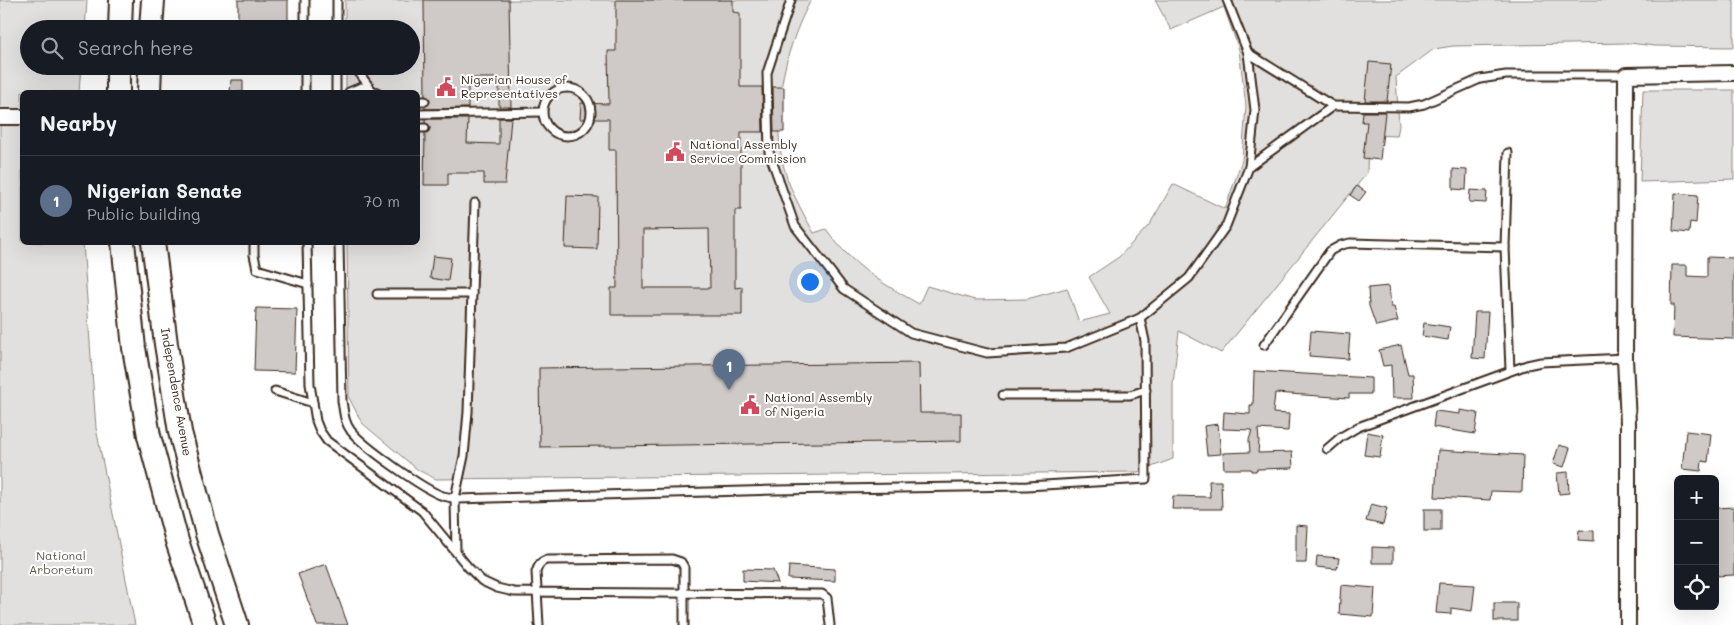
<!DOCTYPE html>
<html lang="en">
<head>
<meta charset="utf-8">
<style>
  body { margin:0; font-family:Mali,sans-serif; background:#242831; color:#f1f3f6 }
  .controls { position:absolute; right:15px; bottom:15px; display:grid; overflow:hidden; border-radius:8px; box-shadow:0 5px 20px #0002 }
  .controls button { width:45px; height:45px; display:grid; place-items:center; padding:0; border:0; border-bottom:1px solid #363941; background:#171b24; color:#f1f3f6; font:25px sans-serif }
  .you { position:absolute; left:809px; top:281px; width:18px; height:18px; margin:-12px; border:4px solid #fff; border-radius:50%; background:#1a73e8; box-shadow:0 0 0 8px #1a73e833 }
  .badge { display:grid; place-items:center; width:32px; height:32px; border-radius:50%; background:#2563eb; color:#fff; font-size:16px; font-weight:700 }
  .pin { position:absolute; translate:-50% -41px; filter:drop-shadow(0 1px 2px #0008) }
  .pin::after { content:''; position:absolute; top:26px; width:18px; height:15px; background:inherit; clip-path:polygon(0 0,100% 0,50% 100%) }
  .list { margin:0; padding:0; list-style:none }
  h2 { display:flex; justify-content:space-between; align-items:center; height:65px; margin:0; padding:0 20px; font-size:21px }
  h2 small { font-size:16px; font-weight:400; color:#9ea1a6 }
  .list li { display:grid; grid-template-columns:32px 1fr auto; gap:15px; align-items:center; box-sizing:border-box; height:90px; padding:0 20px; border-top:1px solid #363941 }
  .list b { display:block; font-size:19px; white-space:nowrap }
  .list p { margin:0; font-size:16px; white-space:nowrap; color:#9ea1a6 }
  .list em { font-size:16px; font-style:normal; color:#9ea1a6 }
  .icon { flex:none; width:28px; height:28px; fill:none; stroke:currentColor; stroke-width:2; stroke-linecap:round; stroke-linejoin:round }
  .map { position:relative; flex:none; width:1734px; height:625px; overflow:hidden }
  .search { position:absolute; background:#171b24; box-shadow:0 5px 20px #0002; left:20px; top:20px; width:400px; height:55px; display:flex; align-items:center; gap:12px; box-sizing:border-box; padding:0 18px; border-radius:28px; color:#9ea1a6; font-size:19px }
  .panel { position:absolute; background:#171b24; box-shadow:0 5px 20px #0002; left:20px; top:90px; width:400px; height:155px; border-radius:8px }
  .map>svg:first-child { display:block }
</style>
</head>
<body>
<div class="map">
<svg width="1734" height="625" viewBox="0 0 1734 625">
  <rect width="100%" height="100%" fill="#fff"/>
  <filter id="ink" filterUnits="userSpaceOnUse"><feTurbulence type="fractalNoise" baseFrequency=".02" numOctaves="2"/><feDisplacementMap in="SourceGraphic" scale="10" xChannelSelector="R" yChannelSelector="G"/><feConvolveMatrix kernelMatrix="1 2 1 2 8 2 1 2 1" color-interpolation-filters="sRGB"/></filter>
  <g filter="url(#ink)">
    <g fill="#e2e0de" stroke="#8e857e">
      <path d="M0,0H87L85,29H29V66H81L79,92H22V242L83,243L96,428L135,625H0Z"/>
      <path d="M345,0H811C783,51 768,121 787,178C794,197 804,215 814,233L826,229C833,238 840,248 849,256C869,276 894,290 919,304L927,286L975,300L1027,299L1067,288L1079,322L1110,314L1089,277L1119,257L1150,224L1173,184L1225,209L1242,160L1246,106L1239,50L1224,7L1171,30L1155,0H1734V47L1655,46L1629,43L1453,46L1434,49L1396,77L1399,126L1397,136L1368,135L1367,173L1221,353L1179,331L1173,384V459L1138,472L436,479L418,470L362,423L349,398L347,243L418,242V92H346V66H411V29H345Z"/>
      <path d="M1643,90H1734V179L1640,182Z"/>
    </g>
    <g fill="#cfcac7" stroke="#3b2a1e" fill-rule="evenodd">
      <rect x="238" y="0" width="50" height="29"/>
      <path d="M424,0H509L511,107H499V78H468V108L425,109V106L429,104L430,101L428,97L425,96Z"/>
      <path d="M616,0H733V12L740,13V87H762L763,132H741V210H735V288L742,287V315H611V288H617L616,150H609V119H580L581,103L609,104L608,51H616ZM709,229L710,288H643V230Z"/>
      <path d="M1369,62L1391,64L1387,101H1365Z"/>
      <path d="M231,80H243V92H230Z"/>
      <path d="M773,87H784V132H774Z"/>
      <path d="M1363,112H1385L1380,160L1363,158L1367,122H1362Z"/>
      <path d="M499,118H511L505,184H484V173H448V185H424L425,133L428,132L430,128L429,125L425,123V119H468L467,143L499,144Z"/>
      <path d="M1453,169L1467,170L1466,190L1453,189Z"/>
      <path d="M1357,186L1366,192L1359,201L1350,195Z"/>
      <path d="M1470,190L1487,191L1486,203L1469,202Z"/>
      <path d="M1675,193L1698,195L1696,223L1690,222L1689,233L1673,231Z"/>
      <path d="M567,196L598,197L597,249L565,248Z"/>
      <path d="M433,256L451,258L448,281L430,278Z"/>
      <path d="M1707,257L1734,258V339L1673,337L1674,305H1671L1672,265H1687V276L1707,277Z"/>
      <path d="M1389,286L1391,307H1394L1398,321L1376,326L1369,306L1368,288Z"/>
      <path d="M256,308L297,309L295,372L254,371Z"/>
      <path d="M1475,312H1488L1485,359L1472,358Z"/>
      <path d="M1424,323L1450,327L1448,340L1422,336Z"/>
      <path d="M1311,331L1350,334L1348,359L1309,356Z"/>
      <path d="M1401,345L1408,374H1413L1414,398H1392L1391,365L1383,366L1379,350Z"/>
      <path d="M919,363L920,413H961V441L540,447L539,368Z"/>
      <path d="M1254,371L1371,378V394H1349V398L1275,393L1273,413L1289,414L1288,431L1258,429L1259,441L1258,453L1292,452L1293,468L1257,469L1256,471H1251V469H1224L1223,453L1250,452L1249,440L1252,430L1223,429L1224,412L1250,414V405H1253Z"/>
      <path d="M1460,410L1478,413L1475,434L1433,427L1435,411L1460,414Z"/>
      <path d="M1218,424L1221,454L1207,455L1204,426Z"/>
      <path d="M1686,431L1711,434L1708,462L1702,461L1701,471L1682,469Z"/>
      <path d="M1367,432L1383,435L1380,457L1364,455Z"/>
      <path d="M1559,445L1570,448L1564,467L1553,464Z"/>
      <path d="M1438,450L1523,455L1522,492L1491,491L1490,500L1435,497Z"/>
      <path d="M1568,472L1569,493L1559,494L1557,473Z"/>
      <path d="M1209,481H1221L1222,509H1172L1173,496L1210,497Z"/>
      <path d="M1371,504L1387,508L1383,525L1366,521Z"/>
      <path d="M1734,507V575L1715,576V508Z"/>
      <rect x="1424" y="509" width="17" height="22"/>
      <path d="M1296,525L1308,526L1306,563H1296Z"/>
      <path d="M1579,530L1594,531V541L1578,540Z"/>
      <path d="M1372,547L1393,548V563H1372Z"/>
      <path d="M1317,556L1339,558L1337,569L1316,567Z"/>
      <path d="M326,564L348,625H317L298,574Z"/>
      <path d="M789,566L835,569V581L788,579Z"/>
      <path d="M743,569L773,570L778,583L743,581Z"/>
      <path d="M1439,583L1475,585L1472,611L1451,608V614L1436,613Z"/>
      <path d="M1341,585L1375,588L1373,617L1339,614Z"/>
      <rect x="1494" y="603" width="23" height="18"/>
    </g>
    <g fill="none" stroke-linecap="round" stroke-linejoin="round">
      <g stroke="#3b2a1e" stroke-width="11">
        <g id="lane">
          <path d="M305,0V29"/>
          <path d="M337,0V29"/>
          <path d="M791,0L767,73L769,152L795,226L844,289L911,333L987,353L1066,348L1140,318L1189,278L1226,226L1249,167L1255,110L1248,53L1227,0"/>
          <path d="M1248,53L1333,106L1249,167"/>
          <path d="M305,66V92"/>
          <path d="M336,66V92"/>
          <path d="M354,66L371,89"/>
          <circle cx="567" cy="112" r="24"/>
          <path d="M349,92L361,87L377,92"/>
          <path d="M418,101H425"/>
          <path d="M1333,106L1409,107L1424,104L1480,79L1506,75H1626"/>
          <path d="M418,114L542,112"/>
          <path d="M418,128H425"/>
          <path d="M1508,153L1505,247L1510,370"/>
          <path d="M254,242V255L257,269L308,284"/>
          <path d="M307,242L310,384L316,421L320,431L327,441L422,511L468,567L482,581L497,588L514,592L822,594L827,598L830,625"/>
          <path d="M339,242L342,401C344,412 344,422 351,431C363,446 424,490 443,496C447,497 453,498 458,499L776,490L1027,486L1146,479L1145,341L1140,318"/>
          <path d="M377,294H472"/>
          <path d="M1264,345L1330,251L1341,245L1350,243L1505,247"/>
          <path d="M275,391L313,403"/>
          <path d="M1003,395H1130L1146,390"/>
          <path d="M1327,449L1341,437L1358,427L1527,365L1541,362L1625,358"/>
          <path d="M456,551L455,498L464,456L468,412L475,203"/>
          <path d="M539,625L536,572C538,566 540,562 546,560L672,559L681,562L684,567V625"/>
        </g>
      </g>
      <g stroke="#3b2a1e" stroke-width="18">
        <g id="street">
          <path d="M0,117H22"/>
          <path d="M1628,625V424L1625,358L1626,75L1734,73"/>
        </g>
      </g>
      <g stroke="#3b2a1e" stroke-width="26">
        <g id="primary">
          <path d="M120,29L121,0"/>
          <path d="M151,29L153,0"/>
          <path d="M118,92V66"/>
          <path d="M149,92L150,66"/>
          <path d="M123,242L134,348L149,436L177,541L205,625"/>
          <path d="M153,242L166,344L180,432L207,534L237,625"/>
        </g>
      </g>
      <use href="#lane" stroke="#fff" stroke-width="7"/>
      <use href="#street" stroke="#fff" stroke-width="14"/>
      <use href="#primary" stroke="#fff" stroke-width="22"/>
    </g>
  </g>
  <defs>
    <g id="civic-bare" transform="scale(1.5)"><path d="M-.6-6.5H3V-4.5H.6V-3L4-1V1h2V6H-6V1h2V-1L-.6-3ZM-1.2 2.5V6h2.4V2.5Z" fill="#d1495b" stroke="#fff" stroke-width="2.5" paint-order="stroke"/></g>
  </defs>
  <g fill-rule="evenodd">
    <use href="#civic-bare" x="446" y="87"/>
    <use href="#civic-bare" x="675" y="152"/>
    <use href="#civic-bare" x="750" y="405"/>
  </g>
  <g text-anchor="middle" stroke-width="4" stroke-linejoin="round" paint-order="stroke">
    <g font-size="12" fill="#3b2a1e" stroke="#fff" text-anchor="start">
      <text x="461" y="84">Nigerian House of<tspan x="461" dy="14">Representatives</tspan></text>
      <text x="690" y="149">National Assembly<tspan x="690" dy="14">Service Commission</tspan></text>
      <text x="765" y="402">National Assembly<tspan x="765" dy="14">of Nigeria</tspan></text>
    </g>
    <g font-size="12" fill="#3b2a1e" stroke="#fff">
      <text transform="translate(176 392) rotate(80)" y="4">Independence Avenue</text>
    </g>
    <g font-size="12" fill="#65584e" stroke="#fff">
      <text x="61" y="560">National<tspan x="61" dy="14">Arboretum</tspan></text>
    </g>
  </g>
</svg>
<div class="controls">
<button>+</button>
<button>−</button>
<button><svg class="icon" aria-label="locate" viewBox="0 0 24 24"><circle cx="12" cy="12" r="6"/><path d="M12 2v4M12 18v4M2 12h4M18 12h4"/></svg></button>
</div>
<div class="you"></div>
<div class="pin badge" style="left:729px;top:390px;background:#5c6f8a">1</div>
<div class="search"><svg class="icon" aria-label="search" viewBox="0 0 24 24"><circle cx="10" cy="10" r="6"/><path d="M15 15l6 6"/></svg>Search here</div>
<section class="panel">
<h2>Nearby<small></small></h2>
<ul class="list">
<li><span class="badge" style="background:#5c6f8a">1</span><div><b>Nigerian Senate</b><p>Public building</p></div><em>70 m</em></li>
</ul>
</section>
</div>
</body>
</html>
